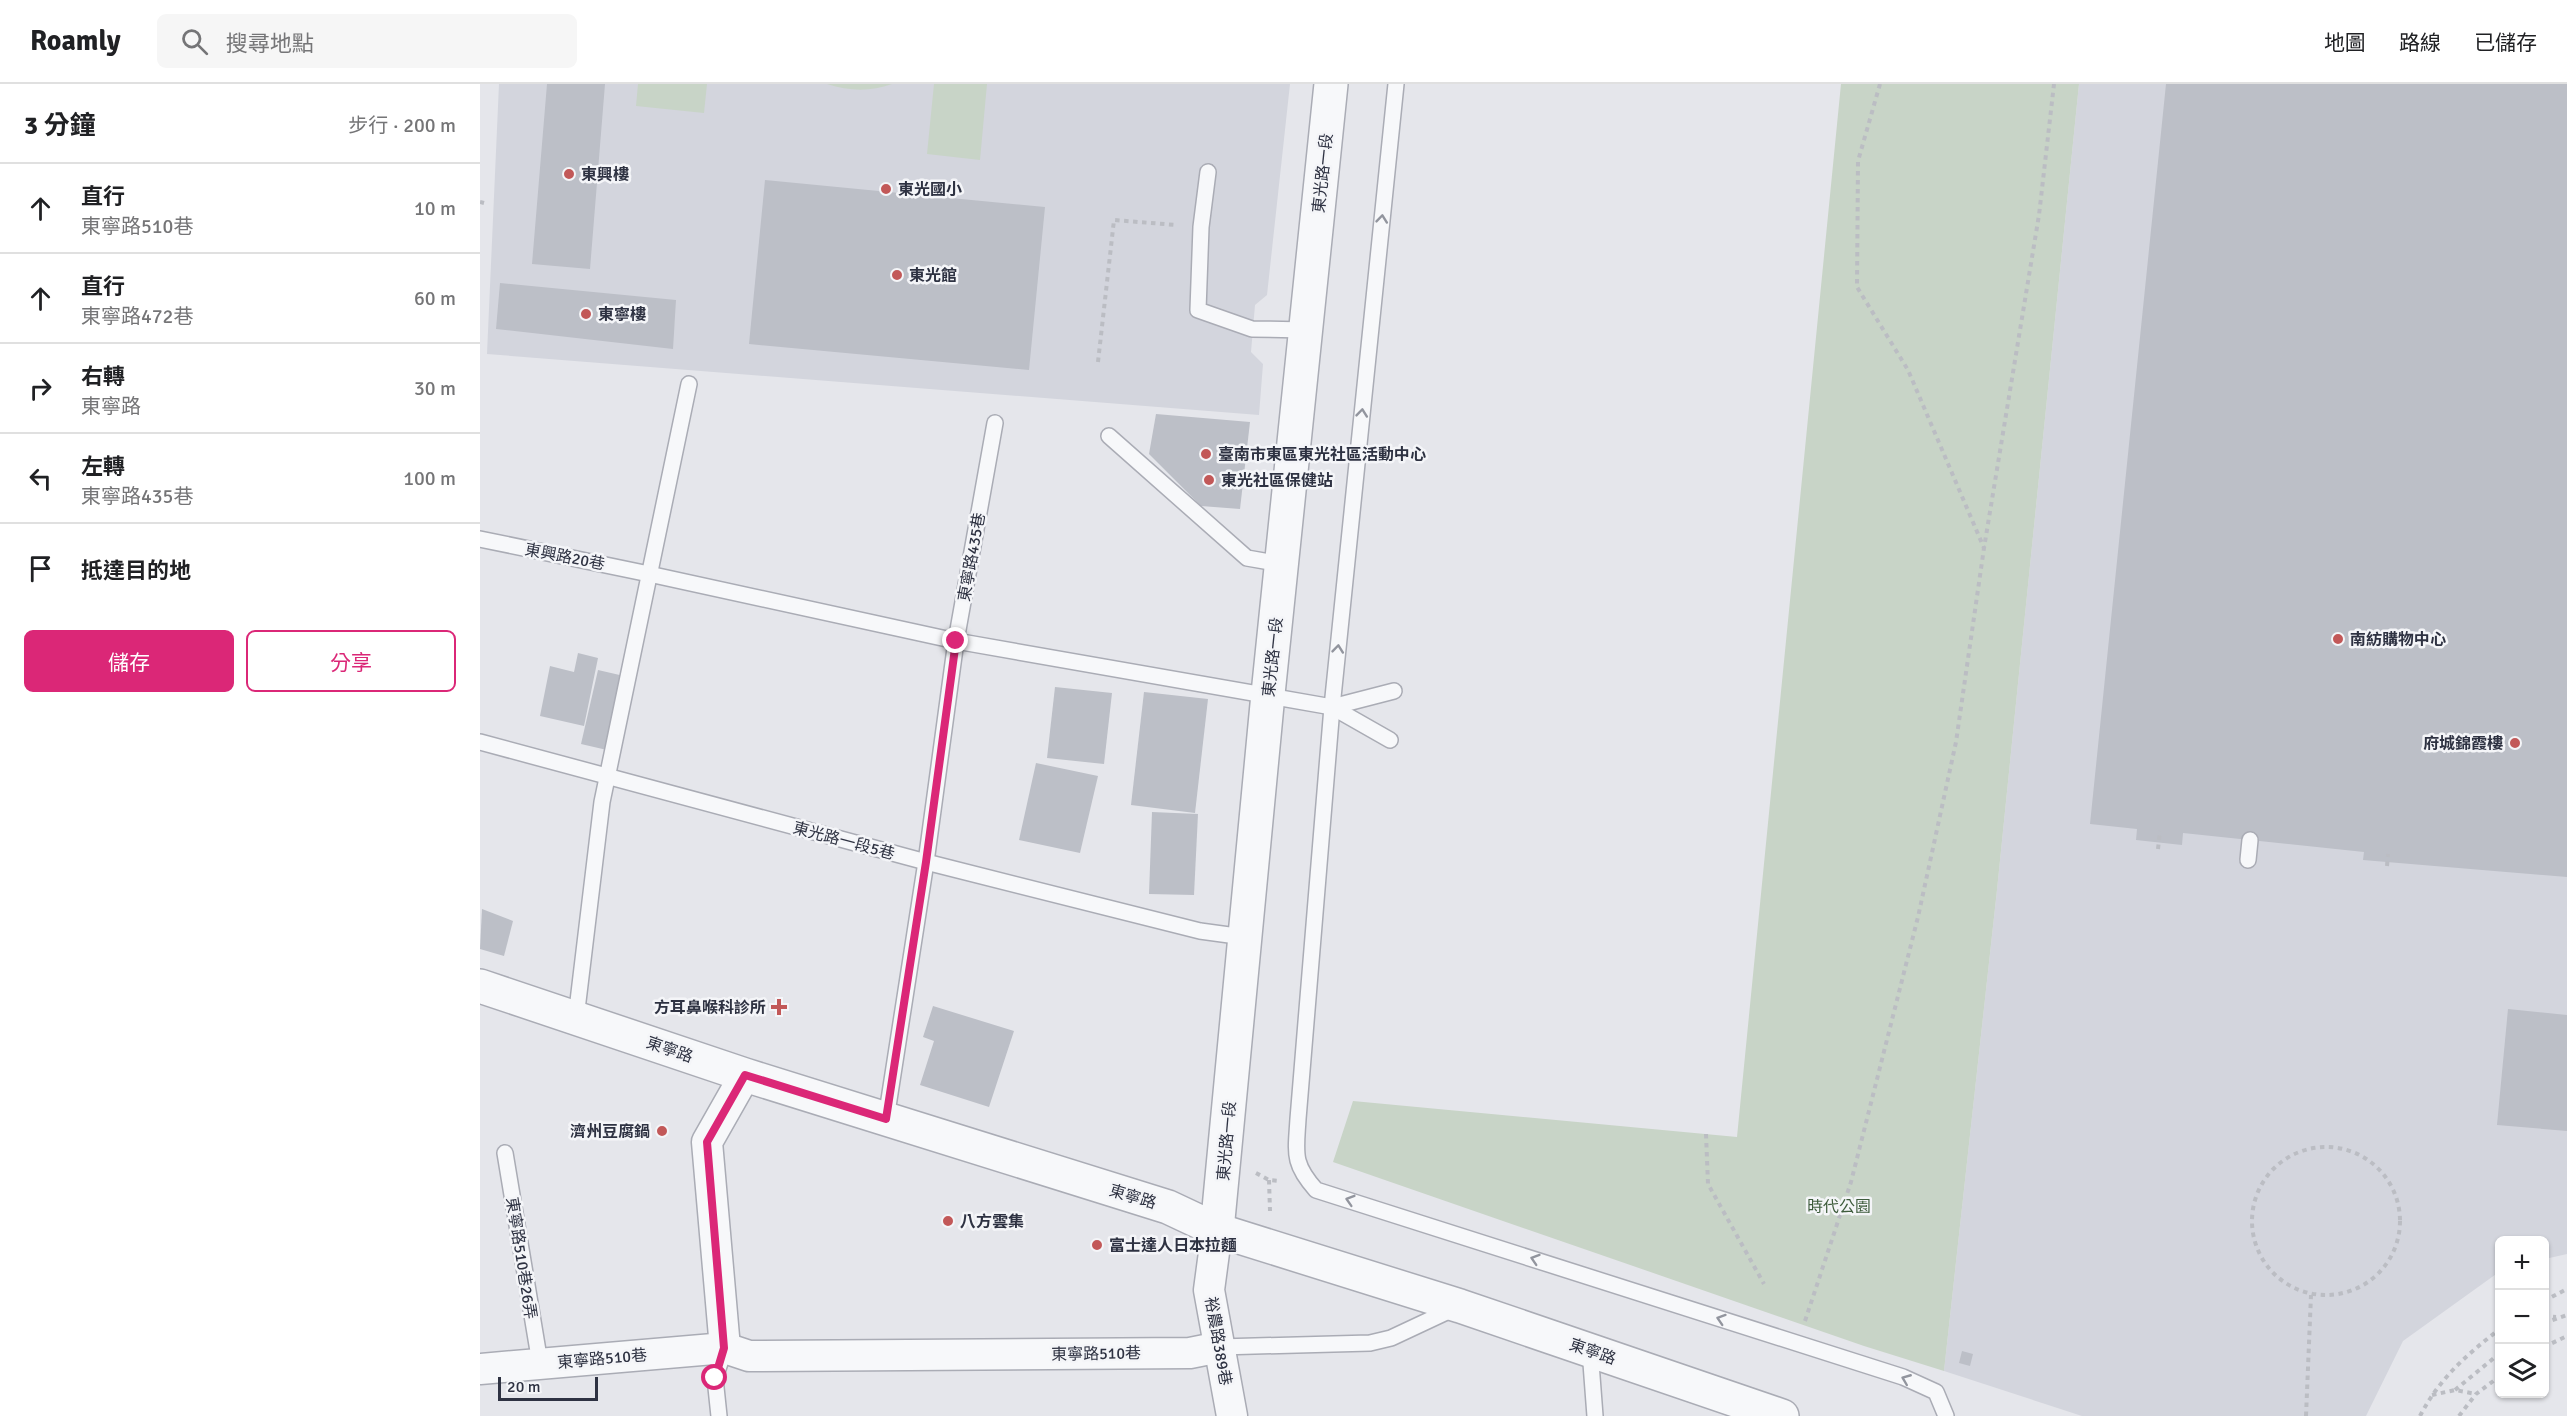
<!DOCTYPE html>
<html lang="zh-TW">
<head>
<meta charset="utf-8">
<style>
  body { margin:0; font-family:Signika,"Noto Sans TC",sans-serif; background:#f6f6f6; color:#202124 }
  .controls { position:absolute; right:18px; bottom:18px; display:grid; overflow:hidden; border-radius:9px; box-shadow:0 2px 4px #0004 }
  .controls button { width:54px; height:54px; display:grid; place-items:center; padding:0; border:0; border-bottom:2px solid #e0e0e0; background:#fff; color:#202124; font:30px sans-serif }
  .scale { position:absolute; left:18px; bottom:15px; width:100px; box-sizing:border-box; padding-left:6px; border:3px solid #2e3242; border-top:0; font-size:16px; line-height:21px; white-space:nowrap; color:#2e3242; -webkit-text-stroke:4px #f4f5f8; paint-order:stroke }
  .stop { position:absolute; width:18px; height:18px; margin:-14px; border:4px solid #db2777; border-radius:50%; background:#fff }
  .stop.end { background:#db2777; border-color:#fff; box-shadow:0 2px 6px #0008 }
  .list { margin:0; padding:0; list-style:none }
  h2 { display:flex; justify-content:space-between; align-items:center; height:78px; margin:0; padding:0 24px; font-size:26px }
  h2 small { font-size:20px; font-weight:400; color:#757577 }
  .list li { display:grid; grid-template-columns:39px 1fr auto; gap:18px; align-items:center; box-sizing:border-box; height:90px; padding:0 24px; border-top:2px solid #e0e0e0 }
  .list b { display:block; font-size:22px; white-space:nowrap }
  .list p { margin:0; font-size:20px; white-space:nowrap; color:#757577 }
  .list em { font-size:20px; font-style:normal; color:#757577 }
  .actions { display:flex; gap:12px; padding:18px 24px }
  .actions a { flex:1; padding:14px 0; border:2px solid #db2777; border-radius:9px; text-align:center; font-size:21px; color:#db2777 }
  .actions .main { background:#db2777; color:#fff }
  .icon { flex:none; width:33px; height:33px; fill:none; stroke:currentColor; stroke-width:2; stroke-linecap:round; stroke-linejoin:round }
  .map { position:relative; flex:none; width:2087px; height:1332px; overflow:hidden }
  header { display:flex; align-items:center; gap:36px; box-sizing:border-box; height:84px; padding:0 30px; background:#fff; border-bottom:2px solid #e0e0e0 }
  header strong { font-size:28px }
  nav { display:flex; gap:33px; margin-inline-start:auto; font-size:21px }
  .search { width:420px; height:54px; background:#f6f6f6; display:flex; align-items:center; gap:15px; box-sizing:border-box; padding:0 21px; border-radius:9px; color:#757577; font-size:22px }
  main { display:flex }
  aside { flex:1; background:#fff }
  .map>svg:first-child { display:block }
</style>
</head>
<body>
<header>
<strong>Roamly</strong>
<div class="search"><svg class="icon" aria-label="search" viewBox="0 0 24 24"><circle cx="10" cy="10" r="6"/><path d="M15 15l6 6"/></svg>搜尋地點</div>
<nav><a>地圖</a><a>路線</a><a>已儲存</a></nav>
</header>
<main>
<aside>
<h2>3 分鐘<small>步行 · 200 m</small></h2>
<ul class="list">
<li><svg class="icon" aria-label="ahead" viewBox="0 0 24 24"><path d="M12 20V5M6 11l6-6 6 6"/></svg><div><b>直行</b><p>東寧路510巷</p></div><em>10 m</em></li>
<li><svg class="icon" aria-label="ahead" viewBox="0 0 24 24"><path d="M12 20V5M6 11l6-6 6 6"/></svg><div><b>直行</b><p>東寧路472巷</p></div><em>60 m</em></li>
<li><svg class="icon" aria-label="right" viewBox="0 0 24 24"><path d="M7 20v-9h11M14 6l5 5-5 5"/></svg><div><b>右轉</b><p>東寧路</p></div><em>30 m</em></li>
<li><svg class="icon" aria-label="left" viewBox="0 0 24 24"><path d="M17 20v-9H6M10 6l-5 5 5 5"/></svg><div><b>左轉</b><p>東寧路435巷</p></div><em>100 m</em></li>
<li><svg class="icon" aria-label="arrive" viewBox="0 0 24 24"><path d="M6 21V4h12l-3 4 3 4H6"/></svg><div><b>抵達目的地</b></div></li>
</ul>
<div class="actions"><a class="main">儲存</a><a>分享</a></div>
</aside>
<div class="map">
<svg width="2087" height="1332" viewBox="0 0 2087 1332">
  <rect width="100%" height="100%" fill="#e5e6eb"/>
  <g fill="#d3d5dd">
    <path d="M19,0H810L787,211L775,221L771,268L783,280L779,331L7,270Z"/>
    <path d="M1599,0H2087V1170L2065,1175L2064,1156H2020L2019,1188L1923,1257L1886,1332H1602L1464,1287L1517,806Z"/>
  </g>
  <g fill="#c8d4c7">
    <path d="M158,0H227L224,29L156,22Z"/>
    <path d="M347,0H412C390,8 369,7 347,0Z"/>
    <path d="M454,0H507L500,76L447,70Z"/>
    <path d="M1361,0H1599L1517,806L1464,1287L1384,1262L853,1078L873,1017L1257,1053Z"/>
  </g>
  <g fill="#bcbfc7">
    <path d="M67,0H125L110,185L52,180Z"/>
    <path d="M1686,0H2087V793L1883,776L1884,768L1703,749L1702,761L1656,756L1657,745L1610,740Z"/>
    <path d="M285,96L565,123L549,286L269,260Z"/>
    <path d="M20,199L196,216L193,265L16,245Z"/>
    <path d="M676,330L770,338L760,425L721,422L669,370Z"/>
    <path d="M98,569L118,574L104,642L60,632L70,582L94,588Z"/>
    <path d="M118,586L144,592L127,666L101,660Z"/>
    <path d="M575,603L632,609L624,680L567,674Z"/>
    <path d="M664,608L728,615L715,729L651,721Z"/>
    <path d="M556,679L618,692L600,769L539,756Z"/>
    <path d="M672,728L718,730L714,811L669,810Z"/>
    <path d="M2,825L33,837L24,872L0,865Z"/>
    <path d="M453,922L534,947L509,1023L440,1001L454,957L443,953Z"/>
    <path d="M2028,925L2087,931V1047L2017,1041Z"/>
    <path d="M1482,1267L1493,1270L1490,1282L1479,1279Z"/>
  </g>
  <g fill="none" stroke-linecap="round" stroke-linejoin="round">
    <g stroke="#aaacb5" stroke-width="18">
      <g id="service">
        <path d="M916,0L852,623L818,1035C816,1069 812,1079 836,1106L1423,1293L1456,1308L1466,1332"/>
        <path d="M728,88L721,143L718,226L772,245L826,246"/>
        <path d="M629,352L767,474L802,480"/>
        <path d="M0,455L169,490L476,557L852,623L910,656"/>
        <path d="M852,623L914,607"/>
        <path d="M0,658L446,778L720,847L764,853"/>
        <path d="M1768,776L1770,756"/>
        <path d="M96,934L122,718L209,300"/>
        <path d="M406,1035L446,778L476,557L515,339"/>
        <path d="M25,1069L60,1279"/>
        <path d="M740,1263L890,1259L911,1254L975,1224"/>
        <path d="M1110,1266L1115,1332"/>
        <path d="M239,1332L235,1294L245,1264"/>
      </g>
    </g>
    <g stroke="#aaacb5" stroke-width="33">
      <g id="minor">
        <path d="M737,1146L729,1206L752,1332"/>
        <path d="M245,1264L227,1058L265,991"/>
        <path d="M0,1285L245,1264L269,1272L710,1269L740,1263"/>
      </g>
    </g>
    <g stroke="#aaacb5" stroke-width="36">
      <g id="tertiary">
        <path d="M0,902L265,991L688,1123L737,1146L980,1222L1302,1332"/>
        <path d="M737,1146L788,610L851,0"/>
      </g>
    </g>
    <g stroke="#bbbdc3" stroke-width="4" stroke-dasharray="4.5 4.5" stroke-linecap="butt">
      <path d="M1400,0L1378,77L1377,203L1428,286L1504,464"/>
      <path d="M0,118L4,119"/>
      <path d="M618,278L634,136L696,141"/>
      <path d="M1678,765L1680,747"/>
      <path d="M1907,782L1908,770"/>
      <path d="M1226,1050L1228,1100L1284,1200"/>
      <circle cx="1846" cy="1137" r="74"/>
      <path d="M776,1089L789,1096L800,1097"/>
      <path d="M789,1096L790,1127"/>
      <path d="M2064,1217L2087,1205"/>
      <path d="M2064,1232L2076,1233"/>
      <path d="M1325,1237L1371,1098L1438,833L1476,658L1504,464L1559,131L1574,0"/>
      <path d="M2064,1239L2087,1231"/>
      <path d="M2064,1263L2087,1252"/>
      <path d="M1975,1306L2020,1269"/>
      <path d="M1952,1311L1975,1306L1996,1310"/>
      <path d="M1826,1332L1831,1211"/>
      <path d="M1940,1332C1959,1295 1987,1270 2020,1245"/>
      <path d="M1979,1332L1996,1310L2020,1292"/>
    </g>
    <use href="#service" stroke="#f7f8fa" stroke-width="15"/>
    <use href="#minor" stroke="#f7f8fa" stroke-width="30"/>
    <use href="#tertiary" stroke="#f7f8fa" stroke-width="33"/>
  </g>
  <defs><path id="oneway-chevron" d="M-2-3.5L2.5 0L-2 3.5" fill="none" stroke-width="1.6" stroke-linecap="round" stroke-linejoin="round" transform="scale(1.5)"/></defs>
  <g stroke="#92959e">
    <use href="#oneway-chevron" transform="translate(902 135) rotate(-84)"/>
    <use href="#oneway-chevron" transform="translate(882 329) rotate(-84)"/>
    <use href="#oneway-chevron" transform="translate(858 565) rotate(-84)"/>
    <use href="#oneway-chevron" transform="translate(870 1116) rotate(-163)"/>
    <use href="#oneway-chevron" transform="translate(1055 1175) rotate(-162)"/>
    <use href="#oneway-chevron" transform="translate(1241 1235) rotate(-162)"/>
    <use href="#oneway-chevron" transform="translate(1426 1295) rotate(-158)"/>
  </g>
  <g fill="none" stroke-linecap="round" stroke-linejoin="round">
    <path stroke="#db2777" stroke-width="8" d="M235,1294L244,1264L227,1058L265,991L406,1035L446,778L476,557"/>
  </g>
  <g fill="#c25858" stroke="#f4f5f8" stroke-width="2">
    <circle cx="89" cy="90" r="6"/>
    <circle cx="406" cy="105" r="6"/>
    <circle cx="417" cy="191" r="6"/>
    <circle cx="106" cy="230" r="6"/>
    <circle cx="726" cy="370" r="6"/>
    <circle cx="729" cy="396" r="6"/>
    <circle cx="1858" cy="555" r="6"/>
    <circle cx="2035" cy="659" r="6"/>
    <path d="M296 914h6v6h6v6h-6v6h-6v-6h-6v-6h6z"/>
    <circle cx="182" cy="1047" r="6"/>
    <circle cx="468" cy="1137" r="6"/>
    <circle cx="617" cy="1161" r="6"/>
  </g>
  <g text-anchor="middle" stroke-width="5" stroke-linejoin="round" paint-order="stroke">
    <g font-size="16" fill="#2e3242" stroke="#f4f5f8">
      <text transform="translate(842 89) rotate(-84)" y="6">東光路一段</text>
      <text transform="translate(85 472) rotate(11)" y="6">東興路20巷</text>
      <text transform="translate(491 473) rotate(-80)" y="6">東寧路435巷</text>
      <text transform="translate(792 573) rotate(-84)" y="6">東光路一段</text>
      <text transform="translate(364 756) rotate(15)" y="6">東光路一段5巷</text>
      <text transform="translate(190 965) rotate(19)" y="6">東寧路</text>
      <text transform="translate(746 1057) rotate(-85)" y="6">東光路一段</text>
      <text transform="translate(653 1112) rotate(17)" y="6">東寧路</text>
      <text transform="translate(42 1174) rotate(81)" y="6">東寧路510巷26弄</text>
      <text transform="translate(739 1257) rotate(80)" y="6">裕農路389巷</text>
      <text transform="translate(1113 1267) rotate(19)" y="6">東寧路</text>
      <text transform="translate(616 1269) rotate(-1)" y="6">東寧路510巷</text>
      <text transform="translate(122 1274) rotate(-5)" y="6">東寧路510巷</text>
    </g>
    <g font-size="16" font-weight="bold" fill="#2e3242" stroke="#f4f5f8" text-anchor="start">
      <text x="101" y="96">東興樓</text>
      <text x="418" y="111">東光國小</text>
      <text x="429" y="197">東光館</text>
      <text x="118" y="236">東寧樓</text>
      <text x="738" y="376">臺南市東區東光社區活動中心</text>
      <text x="741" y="402">東光社區保健站</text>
      <text x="1870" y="561">南紡購物中心</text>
      <text x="2023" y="665" text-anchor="end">府城錦霞樓</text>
      <text x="286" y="929" text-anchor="end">方耳鼻喉科診所</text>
      <text x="170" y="1053" text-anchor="end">濟州豆腐鍋</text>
      <text x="480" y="1143">八方雲集</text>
      <text x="629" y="1167">富士達人日本拉麵</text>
    </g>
    <g font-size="16" fill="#3e5c3c" stroke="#f4f5f8">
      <text x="1359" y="1128">時代公園</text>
    </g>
  </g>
</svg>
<div class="controls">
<button>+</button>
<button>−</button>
<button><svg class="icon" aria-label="layers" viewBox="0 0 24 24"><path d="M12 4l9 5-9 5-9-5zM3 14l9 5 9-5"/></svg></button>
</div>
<div class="scale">20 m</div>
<div class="stop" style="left:235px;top:1294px"></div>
<div class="stop end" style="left:476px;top:557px"></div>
</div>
</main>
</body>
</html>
